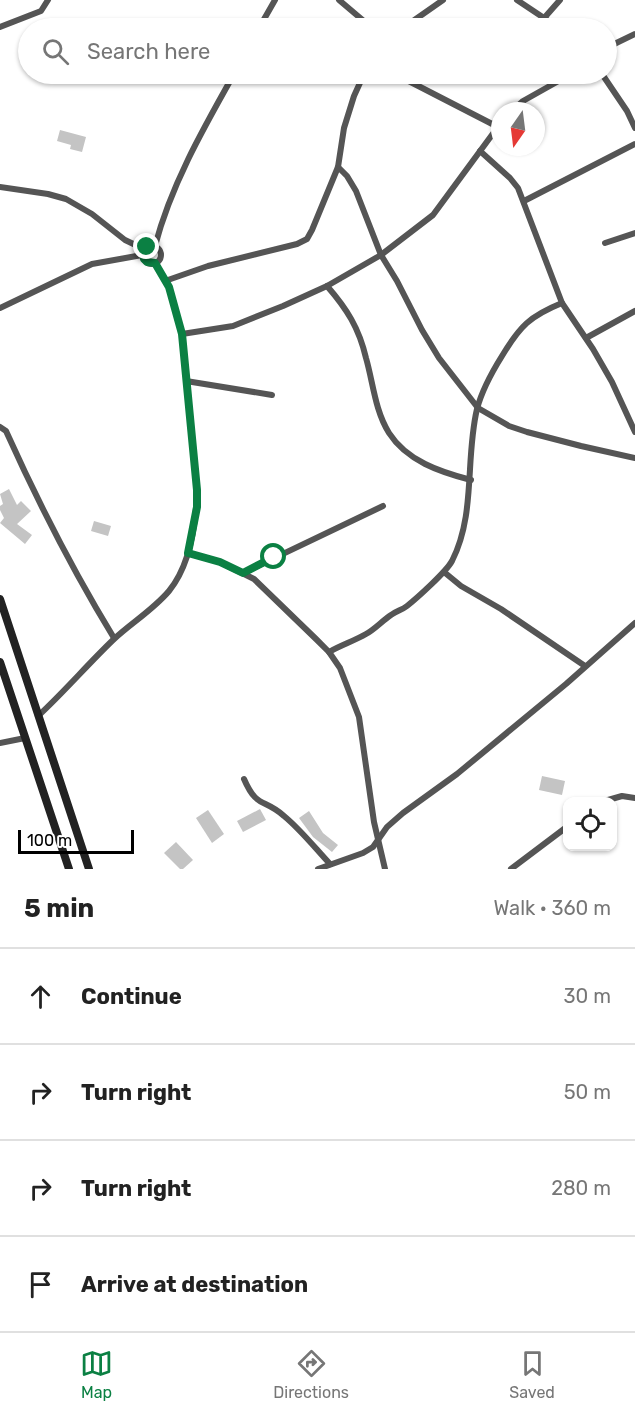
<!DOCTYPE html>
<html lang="en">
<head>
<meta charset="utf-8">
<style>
  body { margin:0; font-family:Rubik,sans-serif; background:#f2f2f2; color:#222 }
  .controls { position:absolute; right:18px; bottom:18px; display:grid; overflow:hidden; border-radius:12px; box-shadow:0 2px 4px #0004 }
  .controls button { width:54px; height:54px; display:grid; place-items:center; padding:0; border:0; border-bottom:2px solid #e0e0e0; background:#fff; color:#222; font:30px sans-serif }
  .compass { position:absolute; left:491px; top:102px; width:54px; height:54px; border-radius:50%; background:#fff; box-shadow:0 2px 4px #0004; rotate:194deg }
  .scale { position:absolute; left:18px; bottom:15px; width:116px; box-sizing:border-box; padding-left:6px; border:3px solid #000; border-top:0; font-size:16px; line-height:21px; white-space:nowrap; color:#000; -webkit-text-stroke:4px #fff; paint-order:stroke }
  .stop { position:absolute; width:18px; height:18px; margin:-14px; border:4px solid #0b8043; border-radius:50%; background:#fff }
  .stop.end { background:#0b8043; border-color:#fff; box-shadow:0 2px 6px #0008 }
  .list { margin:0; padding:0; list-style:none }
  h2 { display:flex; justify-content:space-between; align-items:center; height:78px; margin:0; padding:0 24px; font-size:26px }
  h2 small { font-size:20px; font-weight:400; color:#767676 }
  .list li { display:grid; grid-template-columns:39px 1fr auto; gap:18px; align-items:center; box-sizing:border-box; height:96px; padding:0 24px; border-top:2px solid #e0e0e0 }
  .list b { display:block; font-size:22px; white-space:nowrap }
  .list em { font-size:20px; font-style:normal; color:#767676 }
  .icon { flex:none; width:33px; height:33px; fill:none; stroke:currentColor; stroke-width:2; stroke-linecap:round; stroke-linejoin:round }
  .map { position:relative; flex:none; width:635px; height:869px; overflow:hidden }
  .search { position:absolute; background:#fff; box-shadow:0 2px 4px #0004; left:18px; right:18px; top:18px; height:66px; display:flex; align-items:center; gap:15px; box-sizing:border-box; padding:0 21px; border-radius:33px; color:#767676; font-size:22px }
  .sheet { height:462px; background:#fff }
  nav { display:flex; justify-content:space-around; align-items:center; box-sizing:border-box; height:84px; border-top:2px solid #e0e0e0; background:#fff; font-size:16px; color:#767676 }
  nav a { display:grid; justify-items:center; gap:3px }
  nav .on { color:#0b8043 }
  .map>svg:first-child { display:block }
</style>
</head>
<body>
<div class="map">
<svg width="635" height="869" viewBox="0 0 635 869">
  <rect width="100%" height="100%" fill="#fff"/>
  <g fill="#c4c4c4">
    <path d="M60,130L86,137L82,152L70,149L71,145L57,141Z"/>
    <path d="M9,489L17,505L21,501L31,511L17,524L32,535L25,544L0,523L4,518L0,510V506L3,504L0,494Z"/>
    <path d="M94,521L111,526L108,536L91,531Z"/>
    <path d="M542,776L565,781L562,795L539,790Z"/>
    <path d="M260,809L266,820L243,832L237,821Z"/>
    <path d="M208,810L224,834L212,843L196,818Z"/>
    <path d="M309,811L323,833L338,845L332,852L313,837L299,818Z"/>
    <path d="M176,842L193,860L183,869H180L164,853Z"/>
  </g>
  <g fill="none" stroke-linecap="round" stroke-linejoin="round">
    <g stroke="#555" stroke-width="6">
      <path d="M339,0L372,28"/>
      <path d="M517,0L559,28"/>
      <path d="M545,17L560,0"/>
      <path d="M0,27L41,11L48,0"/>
      <path d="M259,28L275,0"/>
      <path d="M403,28L443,0"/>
      <path d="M606,48L635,34"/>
      <path d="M395,74L498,127"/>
      <path d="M602,74L627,111L635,128"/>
      <path d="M512,111L523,101L571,74"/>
      <path d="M480,151L510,178L518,188L562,303L593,349L612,382L635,432"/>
      <path d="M338,167L347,176L356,191L381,255L397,281L422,330L439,358L478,408L509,426L527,432L581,446L635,458"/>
      <path d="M0,187L48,194L66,199L92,214L125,240L144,249"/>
      <path d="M524,201L635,144"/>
      <path d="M605,243L635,233"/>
      <circle cx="152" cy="255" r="9"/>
      <path d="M155,246C171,185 203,129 234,74"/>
      <path d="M165,281L208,266L297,244L307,239L312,230L338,167L344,128L354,96L364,74"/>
      <path d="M327,286C347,309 359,328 366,358C373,382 375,411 389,433C407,461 440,472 471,480"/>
      <path d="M0,308L92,264L142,255"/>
      <path d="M182,334L233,326L283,306L327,286L381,255L433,215L500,124"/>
      <path d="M586,338L635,311"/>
      <path d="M186,381L272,395"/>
      <path d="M0,427L6,431C38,502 73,571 114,638"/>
      <path d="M188,553L220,562L254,579L316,639L329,652L340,668L359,717L374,822L385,869"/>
      <path d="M444,572L461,586L501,609L585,666"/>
      <path d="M243,573L383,506"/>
      <path d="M329,652C341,645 354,641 366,634C375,629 382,621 391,615C396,611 402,610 407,606C417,598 446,572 452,561C476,514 465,459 477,409C482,390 492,372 502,356C520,326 530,316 562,303"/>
      <path d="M38,716C64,692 87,665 113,640C131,623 153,610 169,591C191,564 196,524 197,490L182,334L169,287L155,263"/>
      <path d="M0,743L25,738"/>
      <path d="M244,779C257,809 264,798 284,816C301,830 315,848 330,864"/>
      <path d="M601,802L622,796L635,798"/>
      <path d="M318,869L363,853L373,847L387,827L403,813L457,774L566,684L635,623"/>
      <path d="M511,869L568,826"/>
    </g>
    <g stroke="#222" stroke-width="8">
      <path d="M0,599L89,869"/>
      <path d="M0,662L69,869"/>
    </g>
  </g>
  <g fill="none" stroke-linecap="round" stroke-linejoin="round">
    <path stroke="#0b8043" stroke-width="8" d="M147,247L143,252L144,259L147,262L155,263L169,287L182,334L197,490V507L188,553L220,562L243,573L274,557"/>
  </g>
</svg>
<div class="controls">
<button><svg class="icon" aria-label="locate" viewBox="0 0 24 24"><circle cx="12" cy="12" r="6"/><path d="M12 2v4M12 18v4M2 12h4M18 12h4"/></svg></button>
</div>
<svg class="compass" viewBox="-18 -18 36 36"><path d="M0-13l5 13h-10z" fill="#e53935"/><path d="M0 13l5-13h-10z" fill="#767676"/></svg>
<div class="scale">100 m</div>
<div class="stop" style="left:274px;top:557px"></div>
<div class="stop end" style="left:147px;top:247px"></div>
<div class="search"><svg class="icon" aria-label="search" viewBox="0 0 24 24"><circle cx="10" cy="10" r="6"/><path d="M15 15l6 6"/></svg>Search here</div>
</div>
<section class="sheet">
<h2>5 min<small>Walk · 360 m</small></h2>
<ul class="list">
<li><svg class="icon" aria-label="ahead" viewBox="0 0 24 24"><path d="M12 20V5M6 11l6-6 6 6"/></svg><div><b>Continue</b></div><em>30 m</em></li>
<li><svg class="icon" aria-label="right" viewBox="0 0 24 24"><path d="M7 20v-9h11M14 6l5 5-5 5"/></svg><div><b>Turn right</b></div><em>50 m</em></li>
<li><svg class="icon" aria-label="right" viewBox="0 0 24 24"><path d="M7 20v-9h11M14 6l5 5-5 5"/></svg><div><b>Turn right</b></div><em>280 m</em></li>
<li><svg class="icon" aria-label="arrive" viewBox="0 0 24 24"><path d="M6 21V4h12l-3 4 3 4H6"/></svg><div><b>Arrive at destination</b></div></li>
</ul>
</section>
<nav>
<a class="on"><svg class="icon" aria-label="map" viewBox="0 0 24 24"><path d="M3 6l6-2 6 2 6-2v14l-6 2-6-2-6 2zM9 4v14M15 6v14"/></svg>Map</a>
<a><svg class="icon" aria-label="directions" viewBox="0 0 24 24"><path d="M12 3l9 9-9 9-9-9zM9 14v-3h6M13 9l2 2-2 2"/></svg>Directions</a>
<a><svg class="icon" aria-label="saved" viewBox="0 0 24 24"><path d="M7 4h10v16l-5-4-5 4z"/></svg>Saved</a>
</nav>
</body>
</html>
